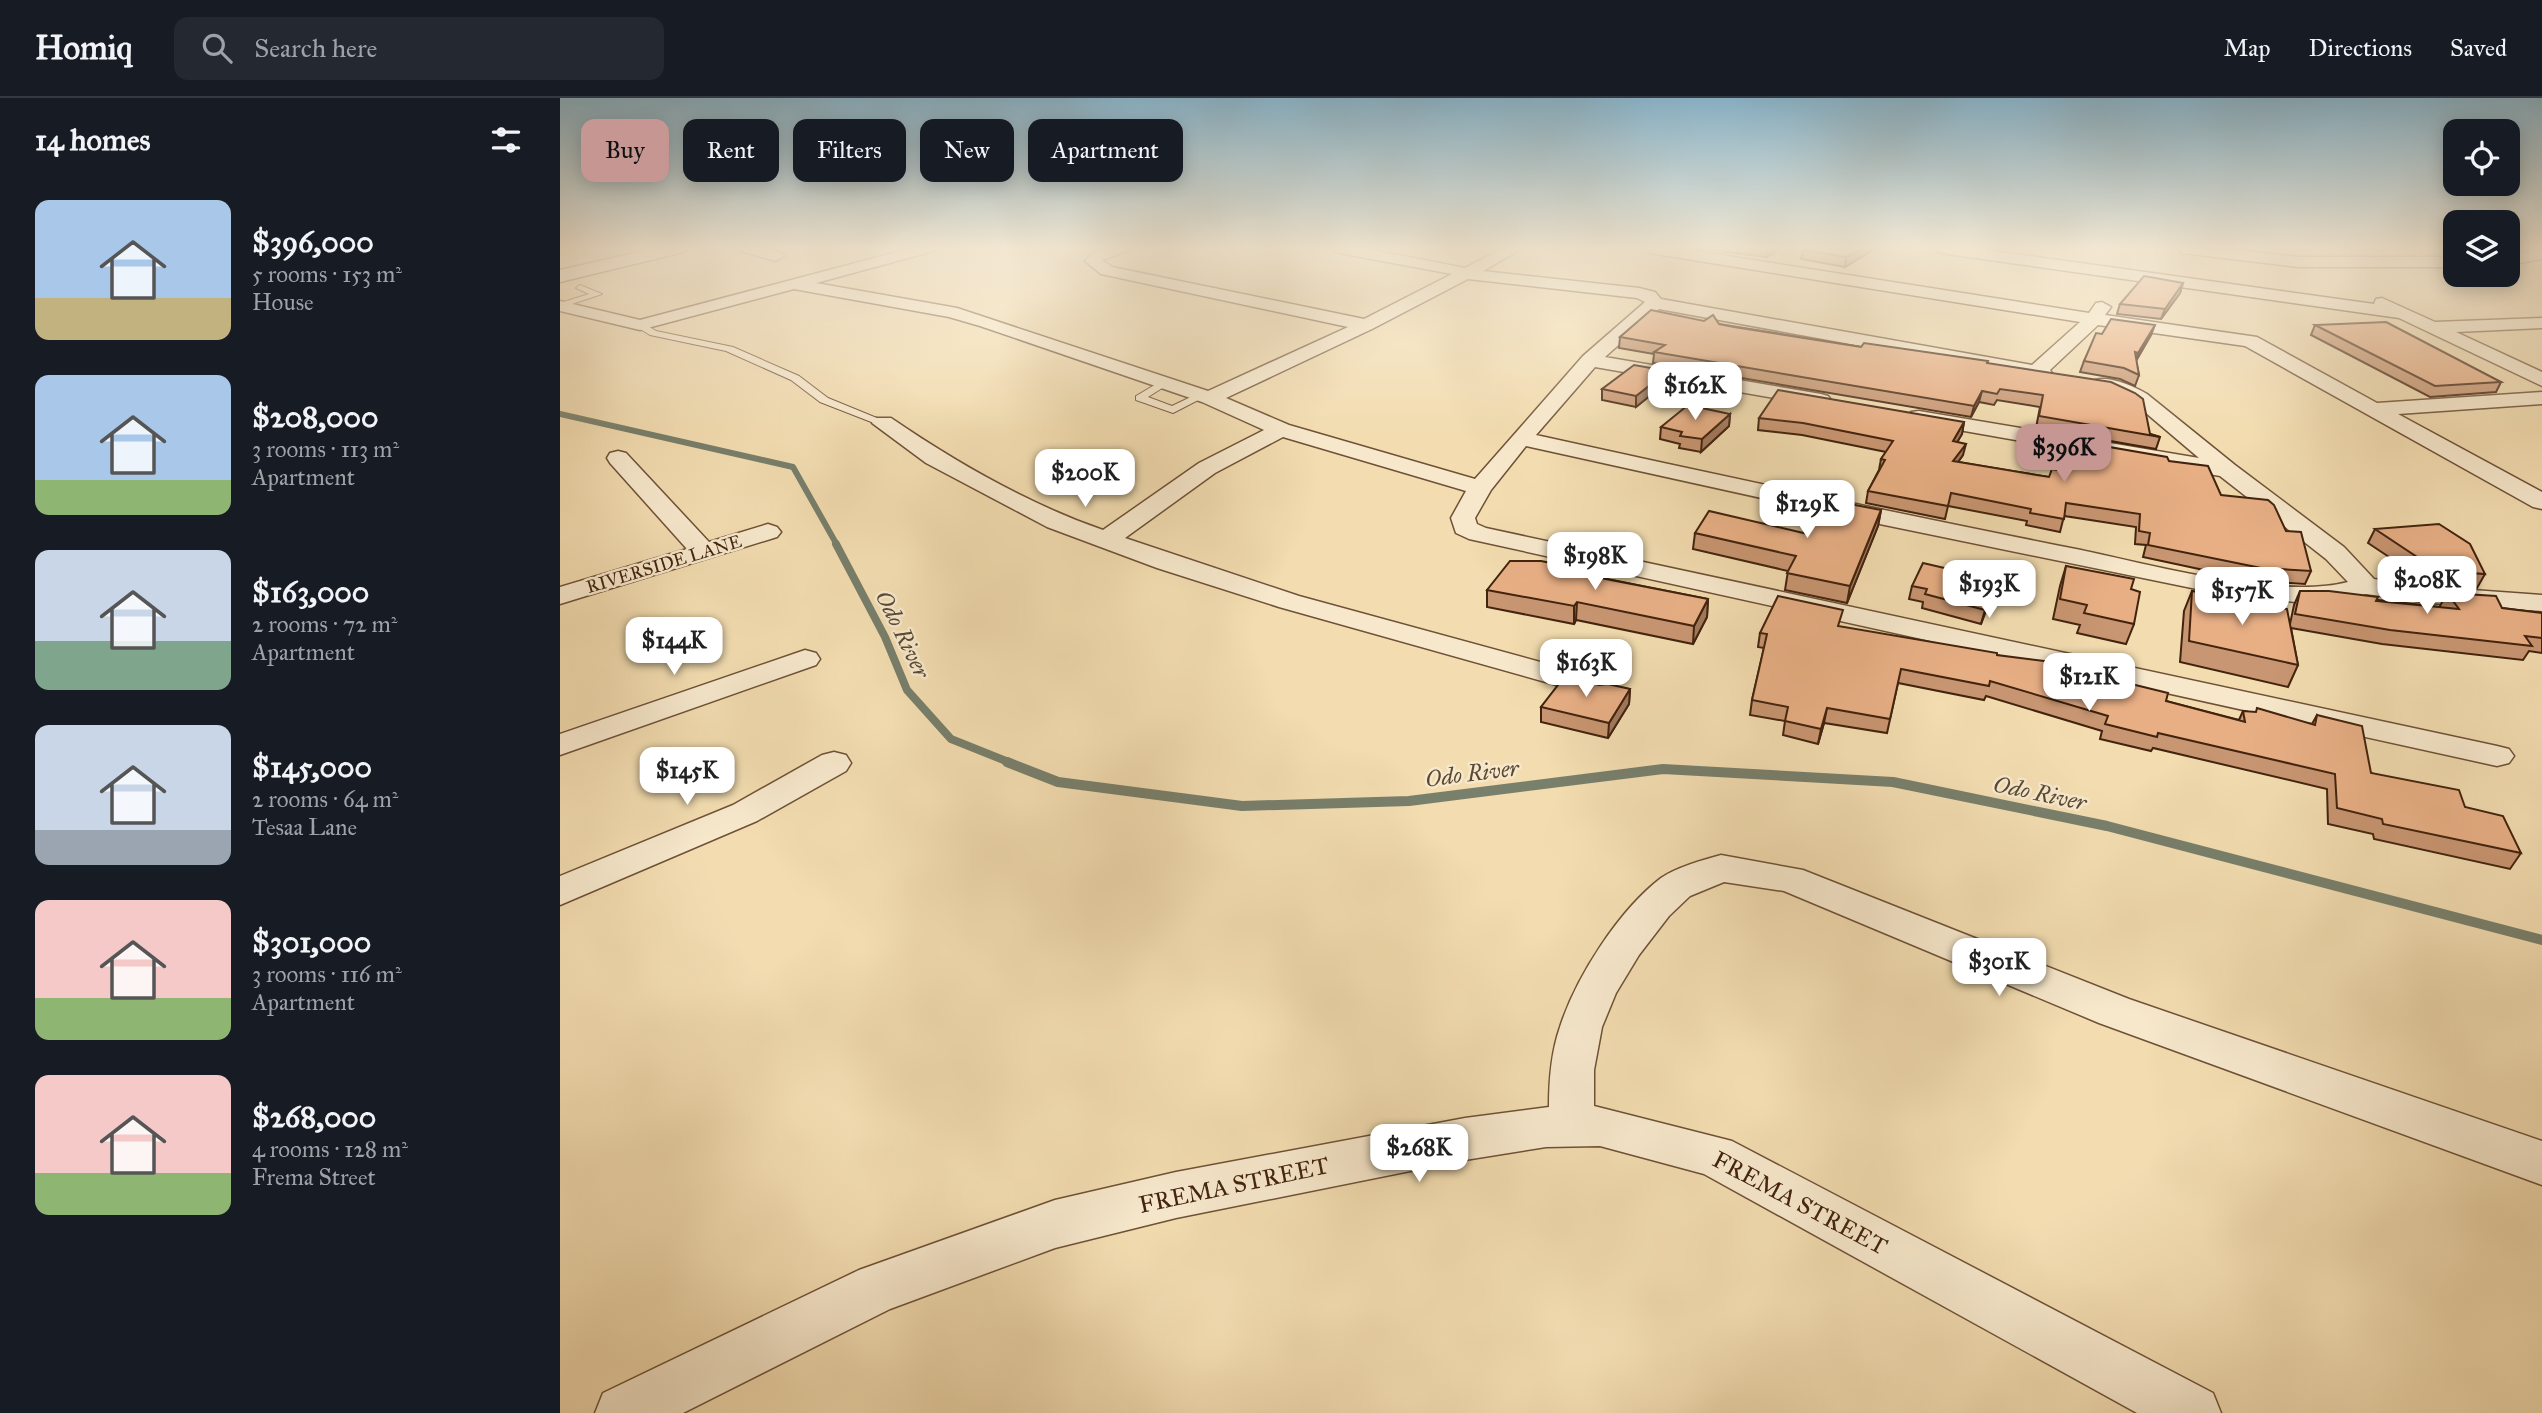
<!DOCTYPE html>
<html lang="en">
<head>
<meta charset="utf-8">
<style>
	:root { --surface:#171b24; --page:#242831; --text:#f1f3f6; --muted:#9ea1a6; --line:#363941; --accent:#c59692 }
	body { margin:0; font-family:"IM FELL Great Primer",serif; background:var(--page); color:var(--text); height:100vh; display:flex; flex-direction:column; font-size:26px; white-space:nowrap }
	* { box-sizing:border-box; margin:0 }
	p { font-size:23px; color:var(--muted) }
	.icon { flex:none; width:38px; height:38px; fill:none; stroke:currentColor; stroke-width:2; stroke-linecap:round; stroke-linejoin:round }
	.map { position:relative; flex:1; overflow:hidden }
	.drawer { display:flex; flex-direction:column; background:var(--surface); width:560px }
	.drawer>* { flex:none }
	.top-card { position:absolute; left:21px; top:21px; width:665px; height:63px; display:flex; gap:14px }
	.tools { position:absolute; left:1883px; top:21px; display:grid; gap:14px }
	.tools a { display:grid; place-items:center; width:77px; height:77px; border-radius:14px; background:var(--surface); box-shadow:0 4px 18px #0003; font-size:35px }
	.price { position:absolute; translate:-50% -60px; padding:0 16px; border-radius:14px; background:#fff; color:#222; font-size:23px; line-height:46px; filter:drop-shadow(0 2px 4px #0008) }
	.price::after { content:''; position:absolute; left:50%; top:42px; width:21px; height:16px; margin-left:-10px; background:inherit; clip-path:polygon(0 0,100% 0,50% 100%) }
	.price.on { background:var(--accent); color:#111 }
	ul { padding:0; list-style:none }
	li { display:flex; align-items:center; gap:21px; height:175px; padding:0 35px }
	li span { display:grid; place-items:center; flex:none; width:196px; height:140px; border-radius:14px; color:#555 }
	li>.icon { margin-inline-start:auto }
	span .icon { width:84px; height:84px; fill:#fffc; stroke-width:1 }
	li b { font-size:30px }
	h2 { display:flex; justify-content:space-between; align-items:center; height:84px; padding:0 35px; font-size:30px }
	.pill { padding:0 24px; border-radius:14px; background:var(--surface); box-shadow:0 4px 18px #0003; font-size:24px; line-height:63px }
	.pill.on { background:var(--accent); color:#111 }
	header { display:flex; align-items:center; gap:42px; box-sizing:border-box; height:98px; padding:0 35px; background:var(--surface); border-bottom:2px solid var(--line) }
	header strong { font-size:33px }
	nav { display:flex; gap:38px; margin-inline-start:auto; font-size:24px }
	.search { width:490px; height:63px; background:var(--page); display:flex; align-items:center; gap:18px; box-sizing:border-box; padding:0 24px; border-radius:14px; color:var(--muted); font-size:26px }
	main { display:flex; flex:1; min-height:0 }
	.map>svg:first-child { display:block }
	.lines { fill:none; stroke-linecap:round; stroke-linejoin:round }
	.stream-far2 { stroke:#787f6b; stroke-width:6 }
	.stream-far1 { stroke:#787f6b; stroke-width:8 }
	.stream { stroke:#787f6b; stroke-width:10 }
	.service-casing { stroke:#6e5136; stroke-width:2 }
	.minor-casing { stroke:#6e5136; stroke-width:3 }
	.tertiary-casing { stroke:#6e5136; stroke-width:3 }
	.service { fill:#f7e8cc; fill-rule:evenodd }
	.minor { fill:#f7e8cc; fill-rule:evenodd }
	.tertiary { fill:#f7e8cc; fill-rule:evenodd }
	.wall { fill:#c89672; stroke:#42230e; stroke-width:2 }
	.shaded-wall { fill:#a27a5d; stroke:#42230e; stroke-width:2 }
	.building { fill:#e8af85; stroke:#42230e; stroke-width:2 }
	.labels { text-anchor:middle; stroke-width:5; stroke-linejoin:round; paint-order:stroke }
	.far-street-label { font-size:18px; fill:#42230e; stroke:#f7e8cc }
	.water-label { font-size:23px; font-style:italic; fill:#584935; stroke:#f7e8cc }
	.near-street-label { font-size:24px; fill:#42230e; stroke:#f7e8cc }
</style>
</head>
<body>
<header>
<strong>Homiq</strong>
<div class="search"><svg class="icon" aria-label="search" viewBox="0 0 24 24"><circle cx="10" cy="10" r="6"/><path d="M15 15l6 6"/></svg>Search here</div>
<nav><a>Map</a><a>Directions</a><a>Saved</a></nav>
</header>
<main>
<section class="drawer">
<h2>14 homes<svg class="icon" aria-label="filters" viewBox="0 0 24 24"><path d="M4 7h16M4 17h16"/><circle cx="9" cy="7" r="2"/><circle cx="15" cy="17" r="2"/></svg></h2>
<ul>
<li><span style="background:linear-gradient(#a9c7e8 70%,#c2b280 0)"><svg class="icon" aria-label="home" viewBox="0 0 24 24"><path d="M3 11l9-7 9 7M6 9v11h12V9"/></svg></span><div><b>$396,000</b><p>5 rooms · 153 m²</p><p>House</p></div></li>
<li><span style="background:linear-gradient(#a9c7e8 75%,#8fb573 0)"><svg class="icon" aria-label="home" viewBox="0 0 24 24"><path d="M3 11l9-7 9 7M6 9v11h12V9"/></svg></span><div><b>$208,000</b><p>3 rooms · 113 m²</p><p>Apartment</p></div></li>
<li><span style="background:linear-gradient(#c9d6e8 65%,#7fa58c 0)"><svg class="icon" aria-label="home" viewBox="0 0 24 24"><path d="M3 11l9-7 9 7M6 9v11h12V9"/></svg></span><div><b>$163,000</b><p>2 rooms · 72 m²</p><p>Apartment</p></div></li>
<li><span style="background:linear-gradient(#c9d6e8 75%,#9aa5b1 0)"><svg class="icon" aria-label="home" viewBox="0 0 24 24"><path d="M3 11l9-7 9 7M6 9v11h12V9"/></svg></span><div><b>$145,000</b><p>2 rooms · 64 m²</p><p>Tesaa Lane</p></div></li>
<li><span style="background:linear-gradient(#f6c9c9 70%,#8fb573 0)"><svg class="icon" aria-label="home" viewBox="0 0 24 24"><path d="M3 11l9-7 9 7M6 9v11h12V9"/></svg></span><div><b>$301,000</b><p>3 rooms · 116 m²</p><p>Apartment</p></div></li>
<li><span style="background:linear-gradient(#f6c9c9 70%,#8fb573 0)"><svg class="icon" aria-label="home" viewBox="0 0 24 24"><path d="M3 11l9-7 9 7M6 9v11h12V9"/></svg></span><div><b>$268,000</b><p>4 rooms · 128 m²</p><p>Frema Street</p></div></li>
</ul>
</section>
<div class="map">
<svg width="1982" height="1315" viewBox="0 0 1982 1315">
	<rect width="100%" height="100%" fill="#f2dcb0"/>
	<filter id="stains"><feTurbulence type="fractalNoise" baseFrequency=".00286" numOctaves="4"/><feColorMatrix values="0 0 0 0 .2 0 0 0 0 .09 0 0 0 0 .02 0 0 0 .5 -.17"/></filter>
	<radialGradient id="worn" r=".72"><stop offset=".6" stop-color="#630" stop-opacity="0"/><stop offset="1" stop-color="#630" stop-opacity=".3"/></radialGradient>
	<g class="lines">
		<polyline class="stream-far2" points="0,316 233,369 277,447"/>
		<polyline class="stream-far1" points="276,446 325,539 347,592 391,641 451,665"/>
		<polyline class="stream" points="447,664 498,684 682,708 849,703 1103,671 1333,684 1547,728 1982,842"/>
		<g class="service-casing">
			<g id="service">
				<polygon points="20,187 42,196 0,210 0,205 29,196 16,190"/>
				<polygon points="77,225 83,225 96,233 173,249 239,278 268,300 329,325 319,327 260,304 231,282 166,253 90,237 77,229"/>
				<polygon points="603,282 607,283 607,287 588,299 612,308 637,296 646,298 613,315 576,302 576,298"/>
			</g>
		</g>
		<g class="minor-casing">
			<g id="minor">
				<polygon points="177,150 203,150 222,155 224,158 216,163 180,153"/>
				<path d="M 352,150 L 377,150 L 374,153 L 256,185 L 397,210 L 648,293 L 788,229 L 541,176 L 525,163 C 537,149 552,150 570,150 L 567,153 L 542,162 L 552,169 L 804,221 L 892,176 L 779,155 L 771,150 L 803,150 L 905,170 L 943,150 L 963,150 L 923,173 L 1079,190 L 1095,194 L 1101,201 L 1472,267 L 1520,224 L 1089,155 L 1081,150 L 1117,150 L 1529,215 L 1536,205 L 1542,204 L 1551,209 L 1545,217 L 1697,239 L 1817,305 L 1982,294 L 1982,306 L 1838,316 L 1982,394 L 1982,411 L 1973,409 L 1685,248 L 1538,227 L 1490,272 L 1492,275 L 1489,279 L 1482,281 L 1099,211 L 1045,259 L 1261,296 L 1268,298 L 1271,302 L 1268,306 L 1261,308 L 1035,269 L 976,337 C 1157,377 1339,416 1521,452 C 1592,467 1719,502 1788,484 L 1766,461 L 1660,378 L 1359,325 L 1351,324 L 1348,319 L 1351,314 L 1359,313 L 1639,360 L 1573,304 L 1561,297 L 1535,290 L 1532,286 L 1535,282 C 1551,278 1573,288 1587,296 L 1675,367 L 1784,449 L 1814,481 L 1871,489 L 1982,497 L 1982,513 L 1871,505 L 1806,496 L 1779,503 L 1745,505 L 1666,497 L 1310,424 L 966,348 L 931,392 L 915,420 L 917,426 L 926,430 L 1937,648 L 1949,651 L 1954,658 L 1949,665 L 1937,668 L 909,441 L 896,435 L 891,420 L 906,393 L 723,339 L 655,375 L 565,440 L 739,498 L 1050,583 L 1054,590 L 1050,597 L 1039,599 L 719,509 L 597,470 L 487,429 L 366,365 L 312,325 L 315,320 L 331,320 C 397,365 468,406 543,432 L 639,365 L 704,332 L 642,304 L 420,228 L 389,219 L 234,191 L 80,232 L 0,213 L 0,203 L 80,222 ZM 908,181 L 1077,200 L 1085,204 L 1023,258 L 915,381 L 729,327 L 666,300 L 812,231 Z"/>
				<polygon points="1372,150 1412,150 1814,206 1816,201 1822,200 1875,224 1982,220 1982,230 1896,234 1982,274 1982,288 1839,220 1380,155"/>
				<polygon points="1614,150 1660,150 1738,159 1895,159 1895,169 1738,169 1622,155"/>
				<polygon points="1982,151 1982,161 1948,167 1948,157"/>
				<polygon points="58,353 66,355 149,444 208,426 217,429 221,434 217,439 0,506 0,489 127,451 50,365 47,360 50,355"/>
				<polygon points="245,552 256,555 260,561 256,567 0,657 0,636"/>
				<polygon points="274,654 286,657 291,665 286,673 197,723 0,807 0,778 173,707 262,657"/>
				<path d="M 1161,757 L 1243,772 L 1569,901 L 1982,1043 L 1982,1087 L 1539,925 L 1224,793 L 1164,784 L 1130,798 L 1109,818 L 1079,857 L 1056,895 L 1042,929 L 1034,972 L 1034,1008 L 1172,1043 L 1653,1295 L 1661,1315 L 1577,1315 L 1144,1076 L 1040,1048 L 986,1049 L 905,1062 L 616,1120 L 495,1150 L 330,1211 L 123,1315 L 35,1315 L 43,1295 L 299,1172 L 495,1102 L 616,1074 L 905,1020 L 989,1009 C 989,982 991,955 1000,929 C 1016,879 1059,812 1101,780 C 1117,769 1143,762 1161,757 Z"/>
			</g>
		</g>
		<g class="tertiary-casing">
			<polygon id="tertiary" points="96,150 127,150 124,154 0,184 0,172"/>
		</g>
		<use href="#service" class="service"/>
		<use href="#minor" class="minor"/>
		<use href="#tertiary" class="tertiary"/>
	</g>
	<g class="wall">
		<polygon points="1135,150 1221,150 1207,159"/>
		<polygon points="1316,150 1285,169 1241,161 1243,152"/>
		<polygon points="1623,185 1620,195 1601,221 1557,216 1560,206"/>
		<polygon points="1159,226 1301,249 1427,265 1590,336 1600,339 1596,351 1476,330 1480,309 1437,302 1434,307 1419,304 1411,319 1093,265 1094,256 1059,250 1060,239"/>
		<polygon points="1755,227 1941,284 1936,294 1870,299 1751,237"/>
		<polygon points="1542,236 1591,237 1576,263 1579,277 1575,288 1560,281 1520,274 1524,263"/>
		<polygon points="1107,284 1076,309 1042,302 1042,291"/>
		<polygon points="1170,316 1169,328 1141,354 1119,350 1120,346 1100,341 1101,329"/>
		<polygon points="1199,320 1404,324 1402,336 1397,344 1403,357 1398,364 1489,379 1509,374 1609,363 1661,397 1726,433 1751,473 1745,486 1695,483 1583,459 1586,447 1575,446 1576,429 1504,418 1500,434 1466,427 1467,423 1388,408 1385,421 1306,405 1308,393 1319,372 1321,361 1326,354 1242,337 1198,332"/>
		<polygon points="1321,412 1318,428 1287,505 1225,492 1228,473 1133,451 1135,435 1248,436"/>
		<polygon points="1815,431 1925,476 1917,490 1864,485 1859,479 1808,445"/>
		<polygon points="1506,468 1571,491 1574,526 1566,546 1517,535 1520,527 1493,521 1500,488"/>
		<polygon points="1017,470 1017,475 1148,501 1147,519 1133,546 1016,522 1014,526 927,509 927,492"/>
		<polygon points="1436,482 1432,496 1421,526 1362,510 1363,504 1349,501 1352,488"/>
		<polygon points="1632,493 1730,526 1734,507 1740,493 1880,509 1880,508 1887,495 1942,510 1982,515 1982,555 1969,553 1963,562 1822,546 1731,530 1738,567 1728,589 1620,564 1624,513"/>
		<polygon points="1279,529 1437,557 1555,592 1559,583 1606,603 1679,622 1683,613 1752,626 1757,617 1811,675 1905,709 1961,755 1950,771 1814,741 1813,736 1768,726 1767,691 1593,650 1591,653 1540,641 1542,633 1426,598 1424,602 1338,585 1327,635 1264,625 1258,646 1223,637 1225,623 1190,617 1192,602 1204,550 1198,549 1200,535"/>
		<polygon points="1039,587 1070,591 1069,606 1048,640 981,624 981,609"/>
	</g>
	<g class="shaded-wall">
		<polygon points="1208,150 1221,150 1207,159"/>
		<polygon points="1302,150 1316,150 1285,169 1286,159"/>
		<polygon points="1623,185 1620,195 1601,221 1605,211"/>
		<polygon points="1595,227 1591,237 1574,266 1578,255"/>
		<polygon points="1108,273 1107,284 1076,309 1076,298"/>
		<polygon points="1422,293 1419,304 1411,319 1414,308"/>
		<polygon points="1170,316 1169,328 1141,354 1142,341"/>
		<polygon points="1404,324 1402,336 1391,355 1393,343"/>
		<polygon points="1406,346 1403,357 1390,375 1393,363"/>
		<polygon points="1321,412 1318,428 1287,505 1290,488"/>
		<polygon points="1436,482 1432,496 1421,526 1425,512"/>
		<polygon points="1148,501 1147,519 1133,546 1134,528"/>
		<polygon points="1017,504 1016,522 1014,526 1014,508"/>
		<polygon points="1070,591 1069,606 1048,640 1049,625"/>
		<polygon points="1267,610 1264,625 1258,646 1261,631"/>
	</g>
	<g class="building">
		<polygon points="1247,150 1302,150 1286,159 1243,152"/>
		<polygon points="1584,178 1623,185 1605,211 1560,206"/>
		<polygon points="1091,212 1144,223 1153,217 1159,226 1174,229 1301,249 1304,245 1428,263 1427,265 1551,284 1575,295 1583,301 1590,336 1600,339 1479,318 1483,297 1440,291 1437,296 1422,293 1414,308 1094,254 1105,247 1060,239"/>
		<polygon points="1551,221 1595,227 1578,255 1575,254 1579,277 1564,270 1524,263 1536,235 1542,236"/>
		<polygon points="1826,224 1941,284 1875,288 1755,227"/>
		<polygon points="1074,267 1108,273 1076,298 1042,291"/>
		<polygon points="1218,292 1404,324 1393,343 1406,346 1393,363 1489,379 1492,371 1509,374 1520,344 1607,359 1609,363 1648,368 1661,397 1708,402 1714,407 1726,433 1741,434 1751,473 1701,470 1588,447 1590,435 1579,433 1580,416 1506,405 1504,421 1470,415 1471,411 1391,395 1388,408 1308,393 1325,362 1321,361 1333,343 1243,325 1199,320"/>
		<polygon points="1128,307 1170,316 1142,341 1120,338 1122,334 1101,329"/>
		<polygon points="1269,402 1321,412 1290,488 1227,475 1236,458 1135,435 1149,413 1248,436"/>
		<polygon points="1879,426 1910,446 1925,476 1871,472 1866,465 1815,431"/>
		<polygon points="950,463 981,463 1017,470 1015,475 1148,501 1134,528 1017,504 1014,508 927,492"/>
		<polygon points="1363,465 1436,482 1425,512 1365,496 1367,491 1352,488"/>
		<polygon points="1506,468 1574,481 1571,491 1580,494 1574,526 1524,515 1527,507 1500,501"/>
		<polygon points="1632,493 1727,511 1738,567 1629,543"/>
		<polygon points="1740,493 1769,493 1818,499 1816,503 1899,511 1887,495 1936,498 1942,510 1982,515 1982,540 1965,538 1972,548 1830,532 1735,516"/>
		<polygon points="1218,498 1283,512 1278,528 1437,555 1437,557 1492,564 1556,593 1559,583 1608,595 1606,603 1685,624 1683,613 1696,614 1697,610 1755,627 1757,617 1802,628 1811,675 1899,692 1905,709 1943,718 1961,755 1823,726 1822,721 1777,710 1775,676 1598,635 1597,639 1545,626 1548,618 1430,583 1429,588 1341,571 1330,621 1267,610 1261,631 1225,623 1228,609 1192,602 1207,536 1200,535"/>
		<polygon points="1005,578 1039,587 1048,586 1070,591 1049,625 981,609"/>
	</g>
	<linearGradient id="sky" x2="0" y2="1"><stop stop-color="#89b7cf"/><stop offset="0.45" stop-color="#f9efdb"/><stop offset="1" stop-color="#f9efdb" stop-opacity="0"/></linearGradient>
	<rect width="1982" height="334" fill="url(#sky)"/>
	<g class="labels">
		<g class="far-street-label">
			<text transform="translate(104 466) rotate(-17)" y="6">RIVERSIDE LANE</text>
		</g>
		<g class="water-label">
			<text transform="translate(343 536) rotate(64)" y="8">Odo River</text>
			<text transform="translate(912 675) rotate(-7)" y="8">Odo River</text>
			<text transform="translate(1480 695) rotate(12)" y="8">Odo River</text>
		</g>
		<g class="near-street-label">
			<text transform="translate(674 1087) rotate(-12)" y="8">FREMA STREET</text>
			<text transform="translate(1240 1105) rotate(28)" y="8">FREMA STREET</text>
		</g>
	</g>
	<rect width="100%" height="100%" filter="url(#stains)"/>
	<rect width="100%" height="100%" fill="url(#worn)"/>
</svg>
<div class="tools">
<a><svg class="icon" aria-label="locate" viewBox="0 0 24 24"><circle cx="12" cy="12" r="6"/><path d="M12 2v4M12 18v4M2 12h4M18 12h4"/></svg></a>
<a><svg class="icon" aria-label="layers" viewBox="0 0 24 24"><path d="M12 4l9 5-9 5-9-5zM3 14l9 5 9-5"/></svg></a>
</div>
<b class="price" style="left:1135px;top:324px">$162K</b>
<b class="price on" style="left:1504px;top:386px">$396K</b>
<b class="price" style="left:525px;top:411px">$200K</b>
<b class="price" style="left:1247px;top:442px">$129K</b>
<b class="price" style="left:1035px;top:494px">$198K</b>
<b class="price" style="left:1867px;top:518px">$208K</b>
<b class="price" style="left:1429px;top:522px">$193K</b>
<b class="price" style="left:1682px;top:529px">$157K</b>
<b class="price" style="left:114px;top:579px">$144K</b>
<b class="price" style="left:1026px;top:601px">$163K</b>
<b class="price" style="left:1529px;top:615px">$121K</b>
<b class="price" style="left:127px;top:709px">$145K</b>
<b class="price" style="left:1439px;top:900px">$301K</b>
<b class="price" style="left:859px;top:1086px">$268K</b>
<div class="top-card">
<a class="pill on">Buy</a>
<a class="pill">Rent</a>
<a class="pill">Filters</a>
<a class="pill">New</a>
<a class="pill">Apartment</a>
</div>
</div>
</main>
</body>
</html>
